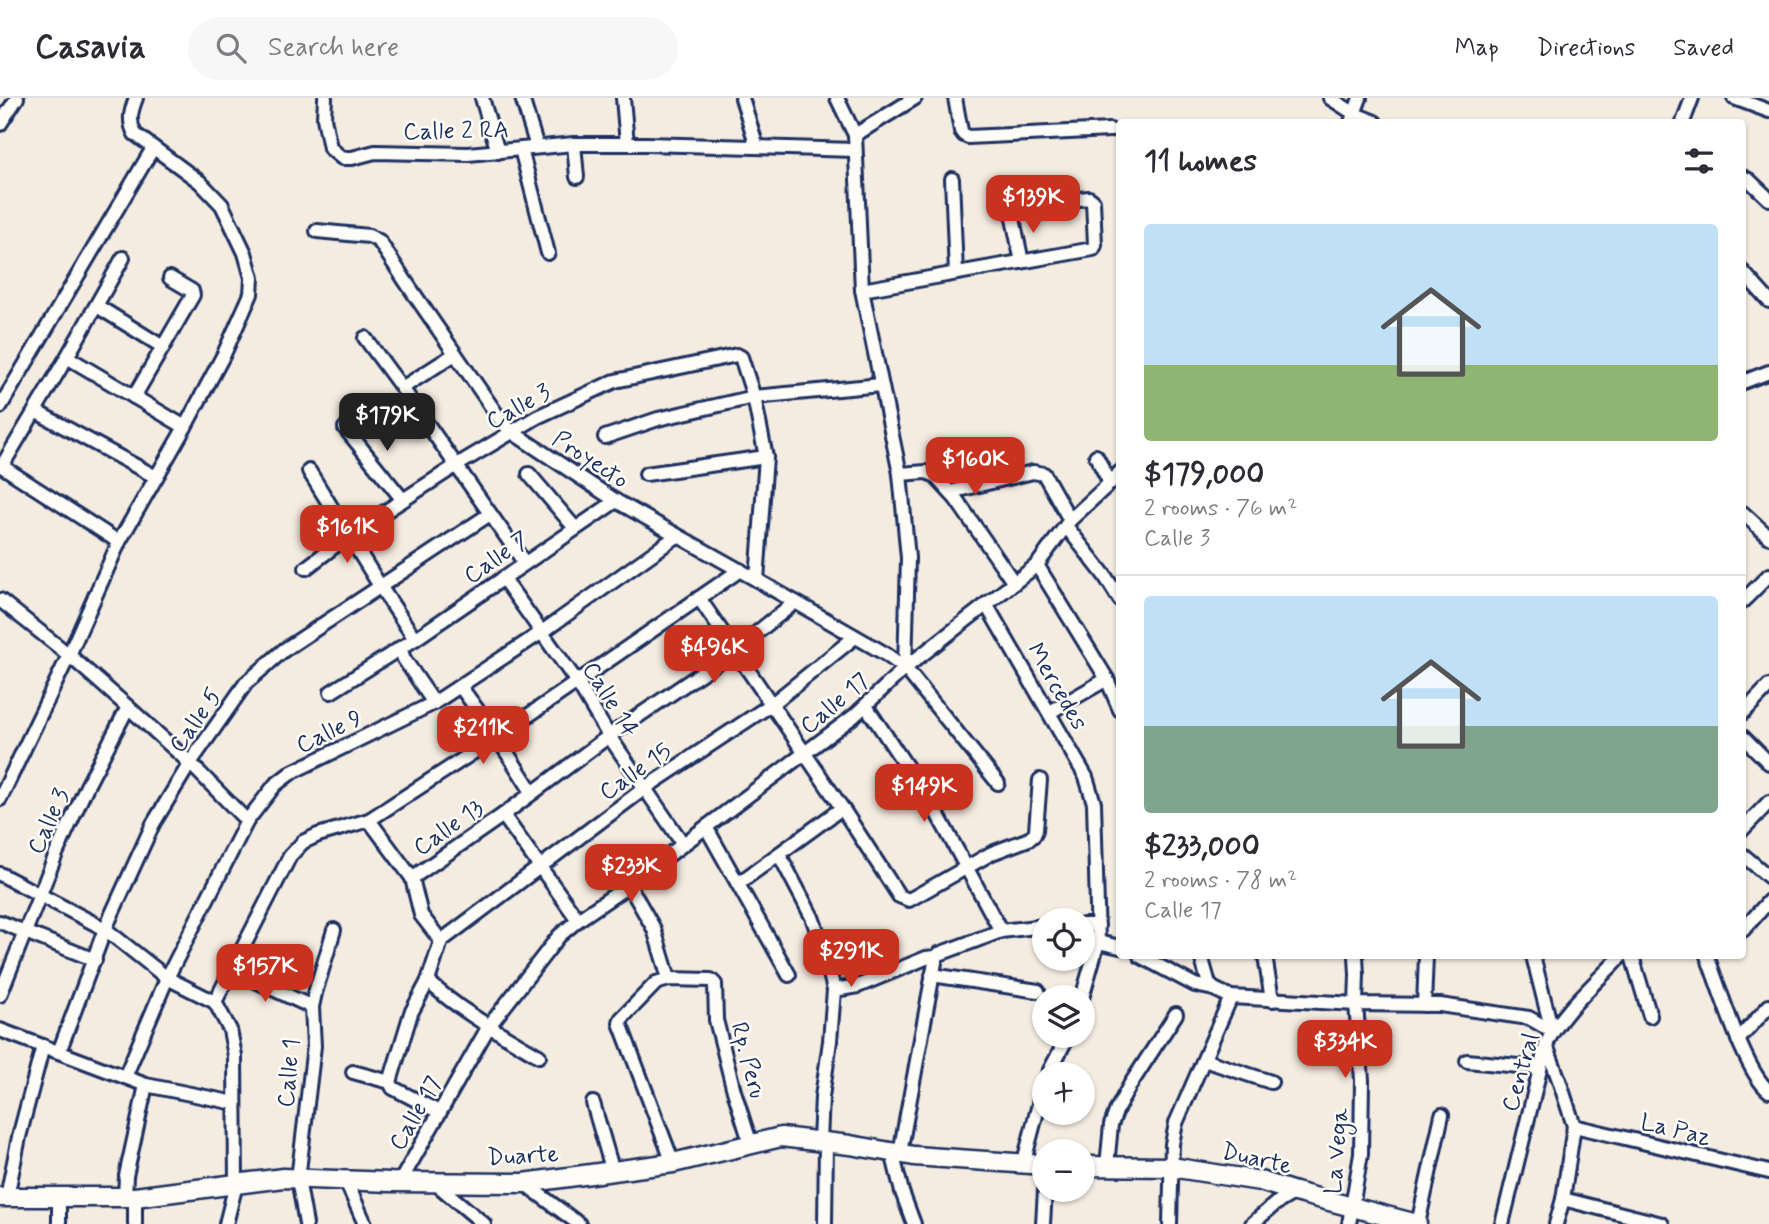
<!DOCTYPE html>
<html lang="en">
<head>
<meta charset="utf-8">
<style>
	:root { --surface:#fff; --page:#f7f7f7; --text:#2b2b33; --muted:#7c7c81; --line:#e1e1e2; --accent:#c8321e }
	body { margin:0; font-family:Mynerve,sans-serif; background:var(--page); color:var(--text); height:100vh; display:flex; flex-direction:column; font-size:26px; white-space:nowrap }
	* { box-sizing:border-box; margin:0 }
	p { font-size:23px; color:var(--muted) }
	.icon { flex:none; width:38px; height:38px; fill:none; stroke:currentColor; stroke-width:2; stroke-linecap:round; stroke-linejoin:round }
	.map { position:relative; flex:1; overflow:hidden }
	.drawer { position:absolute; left:1116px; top:21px; width:630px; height:840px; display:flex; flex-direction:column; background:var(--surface); border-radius:7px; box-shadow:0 2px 5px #0004 }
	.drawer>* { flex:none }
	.fabs { position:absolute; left:1032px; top:810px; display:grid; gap:14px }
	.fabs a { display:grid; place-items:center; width:63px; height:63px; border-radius:50%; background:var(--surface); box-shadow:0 2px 5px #0004; font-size:35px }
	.price { position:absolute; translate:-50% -60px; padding:0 16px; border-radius:14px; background:var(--accent); color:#fff; font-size:23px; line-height:46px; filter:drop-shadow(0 2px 4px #0008) }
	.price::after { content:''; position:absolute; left:50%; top:42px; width:21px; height:16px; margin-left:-10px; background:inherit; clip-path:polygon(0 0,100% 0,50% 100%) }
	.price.selected { background:#222; color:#fff }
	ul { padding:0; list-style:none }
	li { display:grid; align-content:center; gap:14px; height:371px; padding:0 28px }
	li+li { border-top:2px solid var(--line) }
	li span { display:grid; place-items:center; height:217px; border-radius:7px; color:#555 }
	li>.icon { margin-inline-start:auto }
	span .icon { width:126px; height:126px; fill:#fffc; stroke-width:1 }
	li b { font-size:30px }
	h2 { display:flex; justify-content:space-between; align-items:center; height:84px; padding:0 28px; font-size:30px }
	header { display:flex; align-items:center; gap:42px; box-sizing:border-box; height:98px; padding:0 35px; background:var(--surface); border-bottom:2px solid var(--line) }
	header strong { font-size:33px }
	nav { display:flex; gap:38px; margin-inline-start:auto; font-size:24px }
	.search { width:490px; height:63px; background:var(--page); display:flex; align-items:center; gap:18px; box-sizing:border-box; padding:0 24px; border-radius:38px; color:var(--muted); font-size:26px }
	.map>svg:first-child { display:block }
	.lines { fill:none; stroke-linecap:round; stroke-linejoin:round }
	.street-casing { stroke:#1b2f5e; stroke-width:18 }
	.secondary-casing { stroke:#1b2f5e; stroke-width:23 }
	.street { stroke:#fdfcf7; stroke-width:12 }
	.secondary { stroke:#fdfcf7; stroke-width:18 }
	.labels { text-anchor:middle; stroke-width:5; stroke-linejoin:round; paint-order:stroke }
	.street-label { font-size:24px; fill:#1b2f5e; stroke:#fdfcf7 }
</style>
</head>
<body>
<header>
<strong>Casavia</strong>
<div class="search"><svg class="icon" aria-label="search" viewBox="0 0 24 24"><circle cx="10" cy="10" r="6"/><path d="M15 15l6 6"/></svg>Search here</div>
<nav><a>Map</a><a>Directions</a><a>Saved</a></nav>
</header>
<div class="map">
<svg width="1769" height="1126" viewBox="0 0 1769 1126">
	<rect width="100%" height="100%" fill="#f5ece1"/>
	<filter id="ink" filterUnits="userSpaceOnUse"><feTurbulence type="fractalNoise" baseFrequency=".0143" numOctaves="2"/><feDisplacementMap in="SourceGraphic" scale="14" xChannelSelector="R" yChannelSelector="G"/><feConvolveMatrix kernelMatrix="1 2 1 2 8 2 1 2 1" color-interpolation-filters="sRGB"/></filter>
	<g filter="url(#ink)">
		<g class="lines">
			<g class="street-casing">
				<g id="street">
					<polyline points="325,0 324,20 330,50 342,60 352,60 375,54 468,56 574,46 646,46 855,52"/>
					<polyline points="482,0 498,54"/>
					<polyline points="522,0 537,49"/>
					<polyline points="623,0 627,46"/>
					<polyline points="742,0 757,49"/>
					<polyline points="837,0 855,37 862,192 900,376 908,460 905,570"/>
					<polyline points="955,0 961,33 964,37 968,39 1110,32"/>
					<polyline points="1330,0 1355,16 1375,24"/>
					<polyline points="1734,0 1769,13"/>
					<polyline points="1351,24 1360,0"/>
					<polyline points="1683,24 1692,0"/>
					<polyline points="0,26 17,0"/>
					<polyline points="855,37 915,0"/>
					<polyline points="574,46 577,79"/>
					<polyline points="521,51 548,155"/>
					<polyline points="1743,79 1749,82 1769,101"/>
					<polyline points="952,81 956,175"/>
					<polyline points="317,133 369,138 379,143 410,190 502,324 512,334 616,403 757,482 884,555 905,570 998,685"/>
					<polyline points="1743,174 1769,203"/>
					<polyline points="862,192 1093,151 1095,147 1093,103 1089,100 1013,108 1011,111 1022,164"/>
					<polyline points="97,208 163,249"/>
					<polyline points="365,240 402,290 524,464"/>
					<polyline points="67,259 185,329"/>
					<polyline points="1743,284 1769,274"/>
					<polyline points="402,290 455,256"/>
					<polyline points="134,299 193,197 192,193 170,180"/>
					<polyline points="0,309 153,50"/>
					<polyline points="35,313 156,379"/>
					<polyline points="345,330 403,402"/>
					<polyline points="605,339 658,321 754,299 881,287"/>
					<polyline points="1096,358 1110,385"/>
					<polyline points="0,367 119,444"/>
					<polyline points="2,368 67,259 123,160"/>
					<polyline points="309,373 380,488 415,541"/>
					<polyline points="529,376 575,430"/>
					<polyline points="646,376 766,359"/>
					<polyline points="900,376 926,374 934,377 956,401 1014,485"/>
					<polyline points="950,394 1033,374 1044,376 1070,422"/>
					<polyline points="1743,415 1769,439"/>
					<polyline points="1066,428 1105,478 1120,502"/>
					<polyline points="1037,467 1107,581 1120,612"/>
					<polyline points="306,470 349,437 457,367 537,319 615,283 737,257 741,259 754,299 766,359 757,482"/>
					<polyline points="503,480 577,584 609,638 683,746"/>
					<polyline points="699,500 842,710 899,798 909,802 992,755 1029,741 1034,737 1036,732 1040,682"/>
					<polyline points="0,502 69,557 128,609 190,665 247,723"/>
					<polyline points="1743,503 1769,477"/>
					<polyline points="986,506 1086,679 1094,705 1098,844 1082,900"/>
					<polyline points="400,550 404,561 434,605"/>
					<polyline points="460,588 497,639 532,694"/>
					<polyline points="331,594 415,541 616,403"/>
					<polyline points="866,608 933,708 1001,833"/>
					<polyline points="1050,614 1107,581"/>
					<polyline points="1743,615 1769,588"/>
					<polyline points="1743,639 1769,665"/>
					<path d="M 0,701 L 69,557 L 119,444 L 185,329 L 224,256 L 251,196 L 252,180 L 245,155 L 222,107 L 200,84 L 135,36 C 128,23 131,13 136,0"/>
					<polyline points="503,717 578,822"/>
					<polyline points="369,722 412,780 421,817 441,843 428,883 411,915 390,984"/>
					<polyline points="706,729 789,877"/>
					<polyline points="1743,731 1769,704"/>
					<polyline points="779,756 812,819 824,852 834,892 830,943 822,999 820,1043"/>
					<polyline points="1743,757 1769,779"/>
					<polyline points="0,776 105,831 167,880 215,904"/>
					<polyline points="412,780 503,717 609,638 734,553 795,504"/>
					<polyline points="739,785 842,710"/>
					<polyline points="629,787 654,831 669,881"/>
					<polyline points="0,824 95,862"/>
					<polyline points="1083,827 1098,827"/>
					<polyline points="1743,832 1769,803"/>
					<polyline points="441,843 645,690 772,606 855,539"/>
					<polyline points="1098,844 1120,849"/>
					<polyline points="1140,858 1195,887 1214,891"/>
					<polyline points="1201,858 1209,886 1214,891 1231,899 1356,906 1440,907 1529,920 1552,933"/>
					<polyline points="1265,858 1272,902"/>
					<polyline points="1533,858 1552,933"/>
					<polyline points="1632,858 1650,918"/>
					<path d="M 1707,858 C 1719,888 1745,975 1769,993"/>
					<polyline points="232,872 312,909"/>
					<polyline points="932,877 1038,893"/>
					<path d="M 428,883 C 459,913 502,936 539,958"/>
					<polyline points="834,892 858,888 926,860 936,859 939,856 1001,833 1045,828"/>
					<polyline points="0,897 56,756 87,688 128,609"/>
					<polyline points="215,904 290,758 303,744 318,737 369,722 497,639 740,472"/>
					<polyline points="215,904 230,932 235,958 236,1086 226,1126"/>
					<polyline points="1424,907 1426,858"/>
					<polyline points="0,932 146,987 235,1005"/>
					<polyline points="1738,942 1769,908"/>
					<polyline points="1546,947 1559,982 1574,1028 1563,1101 1556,1126"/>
					<polyline points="59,954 105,831 153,726 190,665 246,585 284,552 490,416"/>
					<polyline points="1204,962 1271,984"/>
					<polyline points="1467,963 1540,970"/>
					<polyline points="353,974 390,984 393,990 439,1014"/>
					<polyline points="1048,976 1068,938"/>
					<polyline points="125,979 167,880 247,723 275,687 292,674 434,605 542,534 677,438"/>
					<polyline points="593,1005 613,1074"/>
					<polyline points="1574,1028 1769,1074"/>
					<polyline points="892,1054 902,1094 914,1126"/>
					<polyline points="900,1055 936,859"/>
					<polyline points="673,1065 620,925 621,921 656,885 669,881 711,882 715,886 716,922 734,993 751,1047"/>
					<polyline points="1023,1067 1045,983"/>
					<polyline points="1107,1068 1111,1027 1117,1011 1130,987 1176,916"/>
					<polyline points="346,1083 365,1126"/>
					<polyline points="400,1084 489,928 559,838 578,822 629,787 854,618 905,570 1037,467 1070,422 1110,385 1120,374"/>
					<polyline points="434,1084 484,1126"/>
					<polyline points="524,1085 579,1126"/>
					<polyline points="7,1099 19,1039 43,948"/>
					<polyline points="125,1099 126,1078 146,987"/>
					<polyline points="1563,1101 1662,1126"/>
					<polyline points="59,1126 59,1099"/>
					<polyline points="135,1126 135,1099"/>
					<polyline points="306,1126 298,1081 314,948 312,909 315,895 334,832"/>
					<polyline points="825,1126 826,1044"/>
					<polyline points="1043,1126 1045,1092"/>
					<polyline points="1170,1126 1172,1046 1176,1025 1231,899"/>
					<polyline points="1252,1126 1275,1106 1295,1094"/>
					<polyline points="1349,1126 1361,1056 1362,982 1356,906 1357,877 1356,858"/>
					<polyline points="1418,1126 1442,1017"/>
					<path d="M 1502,1126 L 1546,947 C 1559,916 1598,883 1621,858"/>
				</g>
			</g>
			<g class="secondary-casing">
				<g id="secondary">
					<polyline points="1083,1068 1171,1069 1260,1083 1295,1094 1417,1126"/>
					<polyline points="0,1099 135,1099 283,1080 391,1084 524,1085 673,1065 781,1039 850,1047 914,1058 1045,1067"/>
				</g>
			</g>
			<use href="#street" class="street"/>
			<use href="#secondary" class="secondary"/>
		</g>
	</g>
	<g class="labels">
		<g class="street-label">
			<text transform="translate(456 32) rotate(-1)" y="8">Calle 2 RA</text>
			<text transform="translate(518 308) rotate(-29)" y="8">Calle 3</text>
			<text transform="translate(591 361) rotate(33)" y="8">Proyecto</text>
			<text transform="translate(496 459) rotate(-35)" y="8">Calle 7</text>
			<text transform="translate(1058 588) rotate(60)" y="8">Mercedes</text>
			<text transform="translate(611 601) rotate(58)" y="8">Calle 14</text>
			<text transform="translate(834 605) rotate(-40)" y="8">Calle 17</text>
			<text transform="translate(195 622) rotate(-55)" y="8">Calle 5</text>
			<text transform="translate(329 633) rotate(-26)" y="8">Calle 9</text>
			<text transform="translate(635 673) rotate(-35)" y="8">Calle 15</text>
			<text transform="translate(48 723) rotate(-66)" y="8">Calle 3</text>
			<text transform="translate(448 729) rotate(-35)" y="8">Calle 13</text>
			<text transform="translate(749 962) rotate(75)" y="8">Rp. Peru</text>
			<text transform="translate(1520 974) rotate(-74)" y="8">Central</text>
			<text transform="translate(288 975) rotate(-85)" y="8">Calle 1</text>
			<text transform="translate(415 1015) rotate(-60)" y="8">Calle 17</text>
			<text transform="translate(1676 1031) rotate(13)" y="8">La Paz</text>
			<text transform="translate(1336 1053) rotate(-85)" y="8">La Vega</text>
			<text transform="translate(523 1057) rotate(-3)" y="8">Duarte</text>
			<text transform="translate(1257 1060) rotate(13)" y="8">Duarte</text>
		</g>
	</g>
</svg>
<div class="fabs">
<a><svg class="icon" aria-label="locate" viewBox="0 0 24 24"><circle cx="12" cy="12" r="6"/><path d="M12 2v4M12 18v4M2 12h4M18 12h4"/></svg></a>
<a><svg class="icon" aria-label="layers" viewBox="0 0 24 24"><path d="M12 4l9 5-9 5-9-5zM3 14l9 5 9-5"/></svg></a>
<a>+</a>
<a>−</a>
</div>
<b class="price" style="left:1033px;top:137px">$139K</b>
<b class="price selected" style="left:387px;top:355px">$179K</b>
<b class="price" style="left:975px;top:399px">$160K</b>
<b class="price" style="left:347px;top:467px">$161K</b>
<b class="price" style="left:714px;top:587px">$496K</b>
<b class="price" style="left:483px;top:668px">$211K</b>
<b class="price" style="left:924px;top:726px">$149K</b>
<b class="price" style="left:631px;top:806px">$233K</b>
<b class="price" style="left:851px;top:891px">$291K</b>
<b class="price" style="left:265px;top:906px">$157K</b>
<b class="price" style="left:1345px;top:982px">$334K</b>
<section class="drawer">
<h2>11 homes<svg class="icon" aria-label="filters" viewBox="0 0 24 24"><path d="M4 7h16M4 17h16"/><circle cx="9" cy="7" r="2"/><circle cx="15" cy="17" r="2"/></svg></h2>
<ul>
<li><span style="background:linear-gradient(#bfe0f5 65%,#8fb573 0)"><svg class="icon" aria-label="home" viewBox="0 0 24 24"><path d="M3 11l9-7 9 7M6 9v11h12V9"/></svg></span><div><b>$179,000</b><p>2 rooms · 76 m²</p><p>Calle 3</p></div></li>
<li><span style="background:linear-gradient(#bfe0f5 60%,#7fa58c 0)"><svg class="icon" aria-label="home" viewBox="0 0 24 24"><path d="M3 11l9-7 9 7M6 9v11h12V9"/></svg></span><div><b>$233,000</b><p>2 rooms · 78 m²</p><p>Calle 17</p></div></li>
</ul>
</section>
</div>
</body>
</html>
